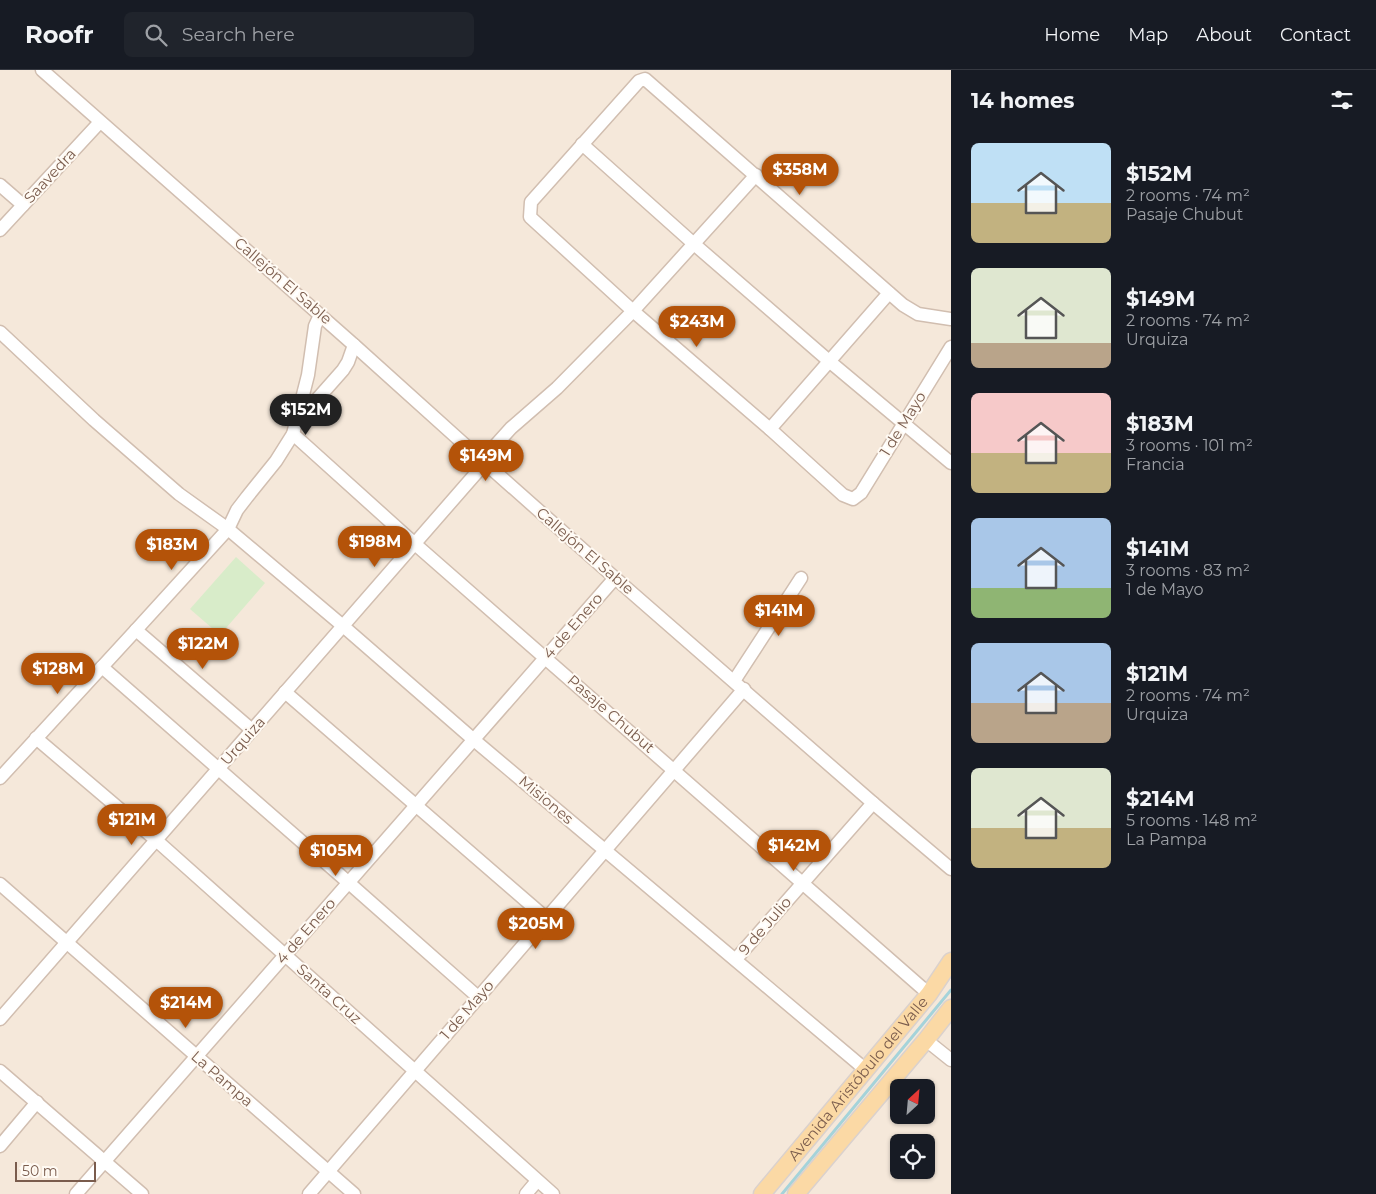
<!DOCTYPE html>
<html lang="en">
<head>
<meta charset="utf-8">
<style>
	:root { --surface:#171b24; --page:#20242c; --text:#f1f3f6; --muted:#9ea1a6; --line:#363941; --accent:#b45309 }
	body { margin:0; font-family:Montserrat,sans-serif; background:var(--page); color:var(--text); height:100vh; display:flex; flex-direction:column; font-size:19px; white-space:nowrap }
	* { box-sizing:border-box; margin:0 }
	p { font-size:16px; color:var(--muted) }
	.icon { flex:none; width:28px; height:28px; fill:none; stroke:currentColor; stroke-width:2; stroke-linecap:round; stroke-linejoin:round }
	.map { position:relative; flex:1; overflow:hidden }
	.sheet { display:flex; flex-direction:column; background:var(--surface); width:425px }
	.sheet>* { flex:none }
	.needle { width:32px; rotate:26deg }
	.tools { position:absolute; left:890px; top:1009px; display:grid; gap:10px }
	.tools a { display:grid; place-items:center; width:45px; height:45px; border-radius:8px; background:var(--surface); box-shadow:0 1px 4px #0004; font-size:25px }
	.scale { position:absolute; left:15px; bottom:12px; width:81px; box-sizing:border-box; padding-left:5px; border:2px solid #7a5c4d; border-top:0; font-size:14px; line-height:18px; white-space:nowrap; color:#7a5c4d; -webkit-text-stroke:4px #fffaf3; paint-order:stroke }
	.price { position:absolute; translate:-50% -42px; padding:0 11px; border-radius:18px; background:var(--accent); color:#fff; font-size:16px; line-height:32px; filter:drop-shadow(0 1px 2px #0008) }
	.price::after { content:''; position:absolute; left:50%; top:30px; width:15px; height:11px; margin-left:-8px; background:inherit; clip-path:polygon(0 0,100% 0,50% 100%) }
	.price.active { background:#222; color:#fff }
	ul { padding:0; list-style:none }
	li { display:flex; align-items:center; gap:15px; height:125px; padding:0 20px }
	li span { display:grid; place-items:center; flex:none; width:140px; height:100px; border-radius:8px; color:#555 }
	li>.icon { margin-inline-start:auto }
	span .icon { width:60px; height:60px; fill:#fffc; stroke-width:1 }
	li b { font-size:21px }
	h2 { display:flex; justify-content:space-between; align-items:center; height:60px; padding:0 20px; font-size:21px }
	header { display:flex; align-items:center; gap:30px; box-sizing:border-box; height:70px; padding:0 25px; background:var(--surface); border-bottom:1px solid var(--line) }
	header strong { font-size:24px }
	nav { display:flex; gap:28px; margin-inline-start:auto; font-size:18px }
	.search { width:350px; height:45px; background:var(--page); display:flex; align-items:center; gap:12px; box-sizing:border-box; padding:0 18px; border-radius:8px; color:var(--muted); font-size:19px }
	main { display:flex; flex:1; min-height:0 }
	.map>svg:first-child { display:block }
	.residential { fill:#f5e8da; fill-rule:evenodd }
	.green { fill:#d8ecc9 }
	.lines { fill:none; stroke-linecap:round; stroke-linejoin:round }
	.stream { stroke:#a5d3da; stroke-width:3 }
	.minor-casing { stroke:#d1beb0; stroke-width:15 }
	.major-casing { stroke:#dad1cd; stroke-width:19 }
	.minor { stroke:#fff; stroke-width:12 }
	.major { stroke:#fbd9a5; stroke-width:16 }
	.labels { text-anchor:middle; stroke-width:4; stroke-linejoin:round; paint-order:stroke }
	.street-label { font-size:15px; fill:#7a5c4d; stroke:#fffaf3 }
</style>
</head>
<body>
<header>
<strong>Roofr</strong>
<div class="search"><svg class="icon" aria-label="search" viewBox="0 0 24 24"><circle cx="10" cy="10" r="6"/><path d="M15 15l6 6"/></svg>Search here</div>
<nav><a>Home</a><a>Map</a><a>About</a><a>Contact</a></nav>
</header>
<main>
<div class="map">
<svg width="951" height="1124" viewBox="0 0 951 1124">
	<rect width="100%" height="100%" fill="#fdf6ec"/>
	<path class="residential" d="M 0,0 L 951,0 L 951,1124 L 0,1124 ZM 899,1018 L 926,1018 L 926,1045 L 899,1045 ZM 899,1072 L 926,1072 L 926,1100 L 899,1100 Z"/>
	<polygon class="green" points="236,487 265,513 220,565 190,539"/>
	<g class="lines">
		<polyline class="stream" points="782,1124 951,920"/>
		<g class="minor-casing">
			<g id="minor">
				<polyline points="42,0 354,275 485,393 615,508 873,733 951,799"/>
				<polyline points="582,74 694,174 829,291 951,393"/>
				<polyline points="0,115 23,135"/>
				<polyline points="0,160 100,52"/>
				<polyline points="951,249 918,244 903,235 645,9 639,11 531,132 530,147 633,241 770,359 843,425 853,429 861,423 951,277"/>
				<polyline points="0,262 94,350 179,424 228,459 343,556 474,670 866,1000"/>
				<polyline points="297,352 343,300 348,292 354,275"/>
				<polyline points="770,359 889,223"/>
				<polyline points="293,364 415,474 929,924"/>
				<polyline points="136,560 252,660"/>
				<polyline points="102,597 349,813 478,927"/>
				<polyline points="734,611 801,508"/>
				<polyline points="285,622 546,848"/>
				<polyline points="36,668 156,770 553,1124"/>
				<polyline points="0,708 136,560 228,459 237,440 247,427 276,391 293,364 308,305 315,256 320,245"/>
				<polyline points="0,814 354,1124"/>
				<polyline points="736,889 873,733"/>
				<polyline points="0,949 485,393 493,378 511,358 557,318 633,241 756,105"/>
				<polyline points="926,970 951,990"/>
				<polyline points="0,1001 142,1124"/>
				<polyline points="0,1076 37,1032"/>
				<polyline points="76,1124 615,508"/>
				<polyline points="309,1124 744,619"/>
				<polyline points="526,1124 537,1111"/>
			</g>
		</g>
		<g class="major-casing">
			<g id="major">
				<path id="s1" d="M 762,1124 L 929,924 L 951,891"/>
				<polyline points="796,1124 926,970 951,938"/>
			</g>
		</g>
		<use href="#minor" class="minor"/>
		<use href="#major" class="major"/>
	</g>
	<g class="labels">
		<g class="street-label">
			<text transform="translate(50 106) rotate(-47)" y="5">Saavedra</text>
			<text transform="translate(283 211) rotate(41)" y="5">Callejón El Sable</text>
			<text transform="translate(903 354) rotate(-58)" y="5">1 de Mayo</text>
			<text transform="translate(585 481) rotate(41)" y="5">Callejón El Sable</text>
			<text transform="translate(573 556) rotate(-49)" y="5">4 de Enero</text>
			<text transform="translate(611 644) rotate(41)" y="5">Pasaje Chubut</text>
			<text transform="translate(243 671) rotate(-49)" y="5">Urquiza</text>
			<text transform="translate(546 730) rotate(40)" y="5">Misiones</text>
			<text transform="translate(765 856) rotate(-49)" y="5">9 de Julio</text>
			<text transform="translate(306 861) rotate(-49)" y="5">4 de Enero</text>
			<text transform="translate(329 924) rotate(42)" y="5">Santa Cruz</text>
			<text transform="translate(467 940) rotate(-49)" y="5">1 de Mayo</text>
			<text transform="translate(222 1009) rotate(41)" y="5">La Pampa</text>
			<text dy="5" stroke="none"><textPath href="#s1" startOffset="150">Avenida Aristóbulo del Valle</textPath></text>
		</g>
	</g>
</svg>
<div class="tools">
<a><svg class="needle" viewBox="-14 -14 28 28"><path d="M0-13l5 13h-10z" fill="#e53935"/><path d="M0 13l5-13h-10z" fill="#9ea1a6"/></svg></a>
<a><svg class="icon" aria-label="locate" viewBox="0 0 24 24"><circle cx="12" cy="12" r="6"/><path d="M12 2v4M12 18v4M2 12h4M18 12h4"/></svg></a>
</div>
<div class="scale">50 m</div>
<b class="price" style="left:800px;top:126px">$358M</b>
<b class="price" style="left:697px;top:278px">$243M</b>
<b class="price active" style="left:306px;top:366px">$152M</b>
<b class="price" style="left:486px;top:412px">$149M</b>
<b class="price" style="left:375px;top:498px">$198M</b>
<b class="price" style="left:172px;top:501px">$183M</b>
<b class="price" style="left:779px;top:567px">$141M</b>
<b class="price" style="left:203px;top:600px">$122M</b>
<b class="price" style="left:58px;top:625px">$128M</b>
<b class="price" style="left:132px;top:776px">$121M</b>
<b class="price" style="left:794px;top:802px">$142M</b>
<b class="price" style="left:336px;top:807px">$105M</b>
<b class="price" style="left:536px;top:880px">$205M</b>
<b class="price" style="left:186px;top:959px">$214M</b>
</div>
<section class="sheet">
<h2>14 homes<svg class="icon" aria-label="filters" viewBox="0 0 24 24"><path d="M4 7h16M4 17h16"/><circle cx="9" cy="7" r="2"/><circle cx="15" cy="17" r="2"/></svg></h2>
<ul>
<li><span style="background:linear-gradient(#bfe0f5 60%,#c2b280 0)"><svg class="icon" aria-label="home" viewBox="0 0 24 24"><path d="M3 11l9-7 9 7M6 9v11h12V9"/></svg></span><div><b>$152M</b><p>2 rooms · 74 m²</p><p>Pasaje Chubut</p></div></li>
<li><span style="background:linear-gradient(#dfe7d0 75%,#b9a48a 0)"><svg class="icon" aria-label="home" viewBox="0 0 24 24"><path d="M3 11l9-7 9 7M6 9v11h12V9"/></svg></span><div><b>$149M</b><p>2 rooms · 74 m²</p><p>Urquiza</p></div></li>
<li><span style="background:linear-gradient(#f6c9c9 60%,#c2b280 0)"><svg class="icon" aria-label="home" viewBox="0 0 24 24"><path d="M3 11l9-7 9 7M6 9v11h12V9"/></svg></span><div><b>$183M</b><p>3 rooms · 101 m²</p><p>Francia</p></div></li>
<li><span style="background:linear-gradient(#a9c7e8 70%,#8fb573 0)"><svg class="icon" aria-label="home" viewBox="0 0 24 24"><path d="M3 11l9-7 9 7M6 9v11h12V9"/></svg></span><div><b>$141M</b><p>3 rooms · 83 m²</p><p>1 de Mayo</p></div></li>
<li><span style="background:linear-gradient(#a9c7e8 60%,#b9a48a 0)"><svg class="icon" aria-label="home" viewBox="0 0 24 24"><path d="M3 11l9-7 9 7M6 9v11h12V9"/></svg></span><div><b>$121M</b><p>2 rooms · 74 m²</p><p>Urquiza</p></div></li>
<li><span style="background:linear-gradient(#dfe7d0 60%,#c2b280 0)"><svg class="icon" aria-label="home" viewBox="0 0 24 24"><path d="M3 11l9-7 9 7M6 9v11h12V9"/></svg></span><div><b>$214M</b><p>5 rooms · 148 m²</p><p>La Pampa</p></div></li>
</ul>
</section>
</main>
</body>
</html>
